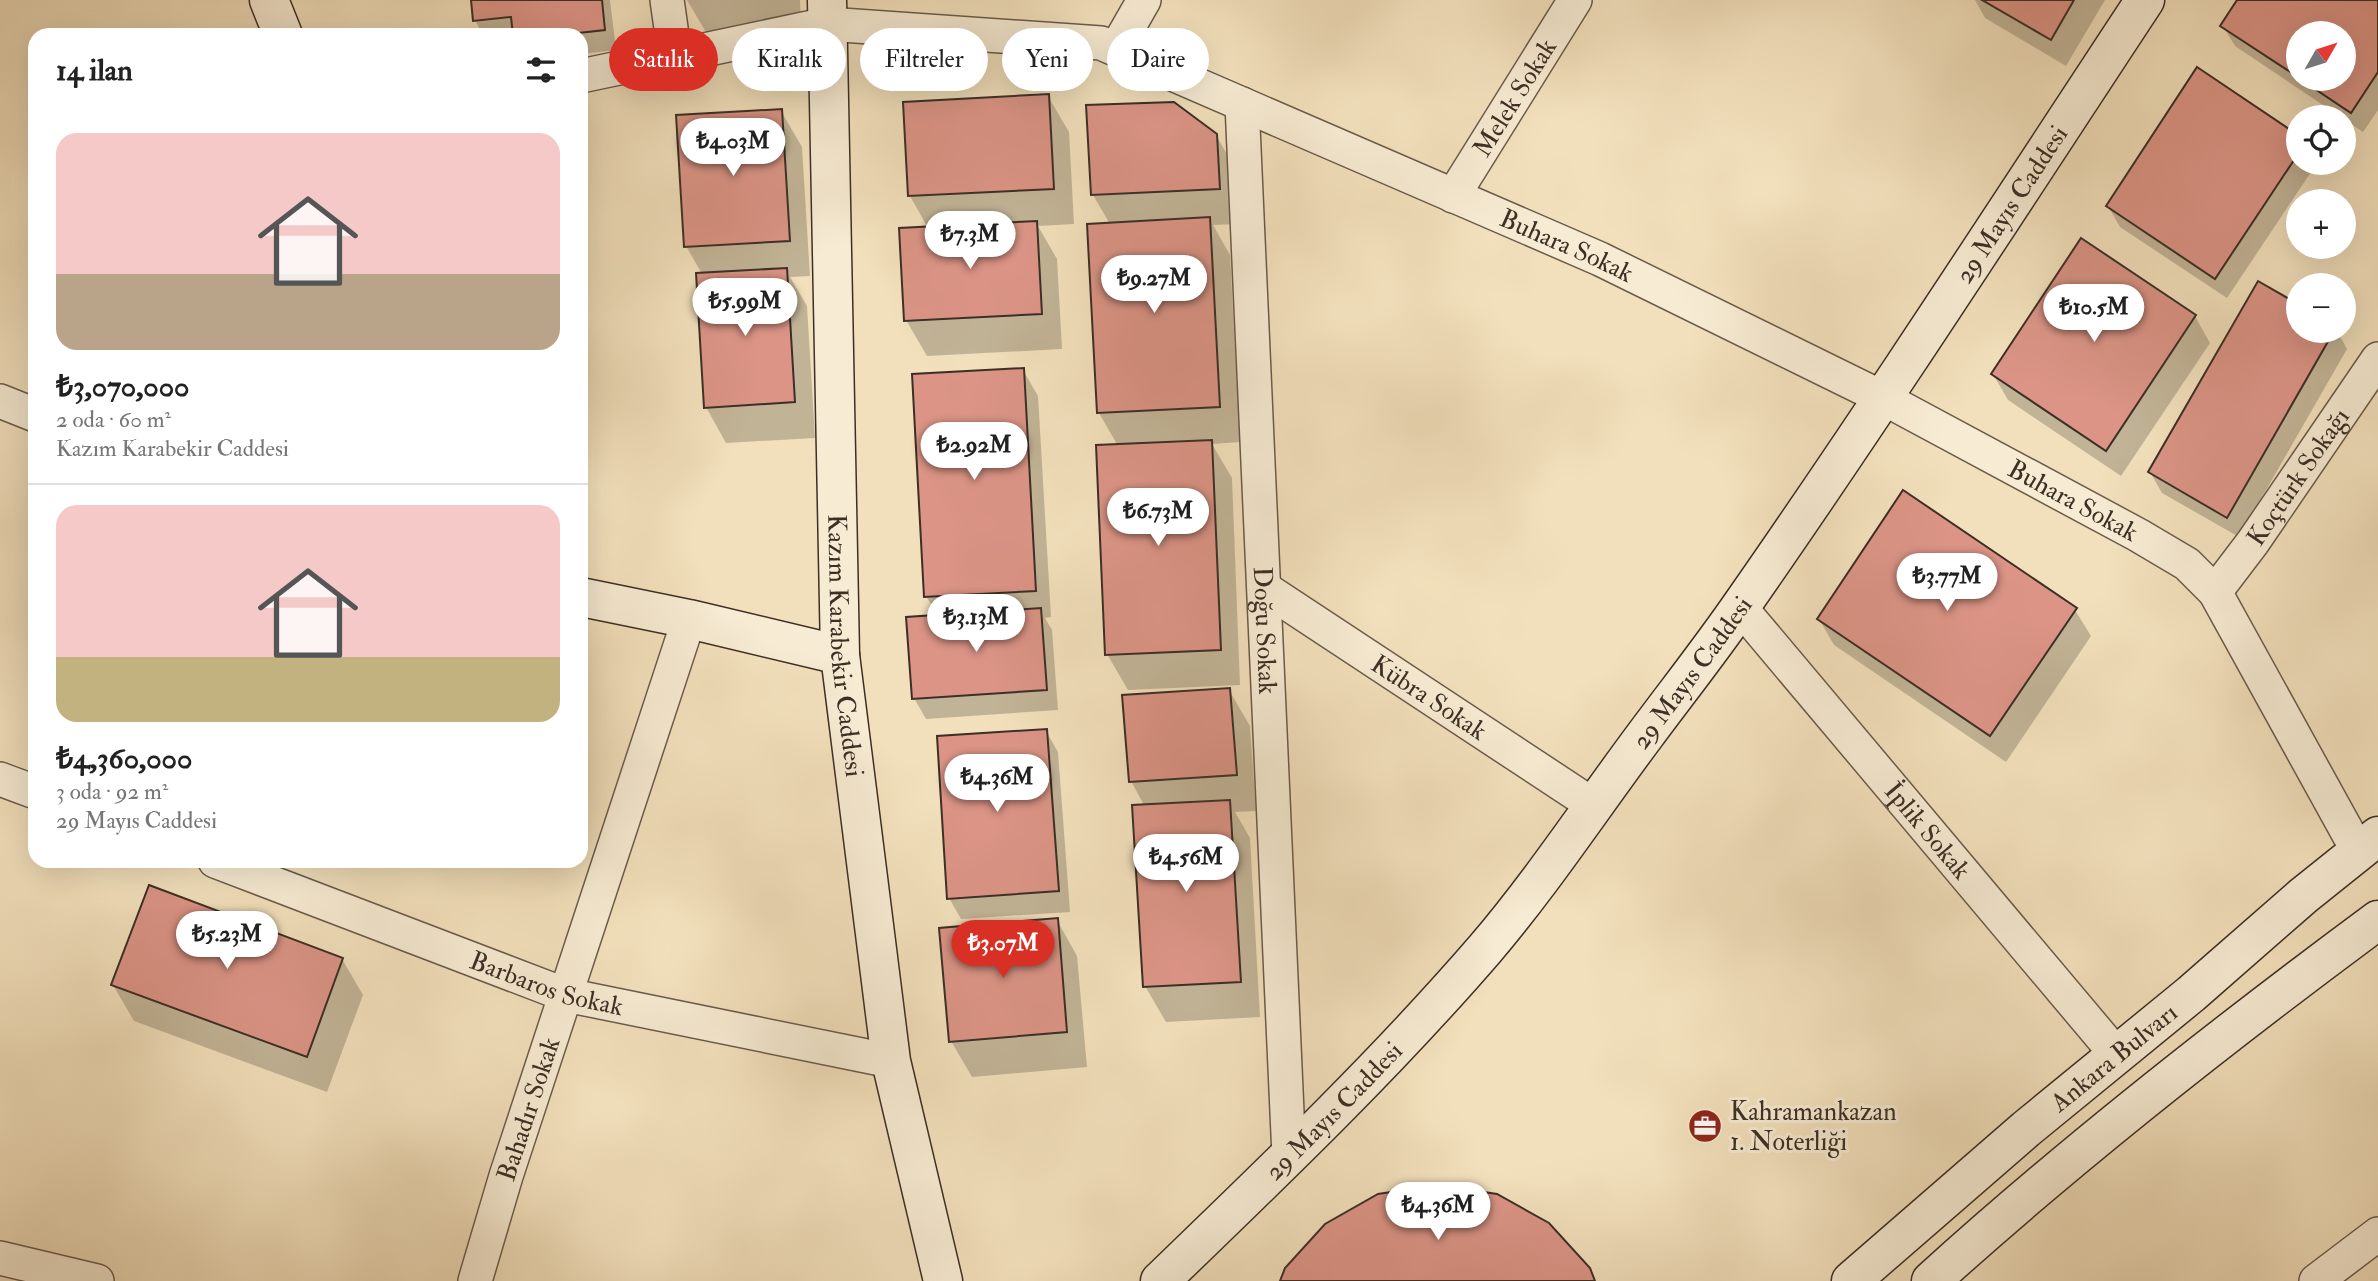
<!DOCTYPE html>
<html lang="tr">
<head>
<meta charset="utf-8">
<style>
	:root { --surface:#fff; --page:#f2f2f2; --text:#222; --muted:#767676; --line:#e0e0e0; --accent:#d93025 }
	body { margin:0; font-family:"IM FELL Double Pica",serif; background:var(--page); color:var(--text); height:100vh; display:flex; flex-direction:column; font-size:26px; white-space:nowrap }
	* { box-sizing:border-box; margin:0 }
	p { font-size:23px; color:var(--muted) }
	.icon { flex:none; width:38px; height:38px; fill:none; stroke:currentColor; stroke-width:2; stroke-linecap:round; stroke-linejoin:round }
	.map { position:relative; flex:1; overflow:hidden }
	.details { position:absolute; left:28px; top:28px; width:560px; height:840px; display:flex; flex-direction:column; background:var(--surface); border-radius:21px; box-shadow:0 7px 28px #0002 }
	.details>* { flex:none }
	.guide { position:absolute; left:609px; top:28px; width:665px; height:63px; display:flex; gap:14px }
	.needle { width:46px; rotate:51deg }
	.controls { position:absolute; left:2286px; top:21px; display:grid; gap:14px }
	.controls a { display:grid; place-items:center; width:70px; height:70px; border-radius:50%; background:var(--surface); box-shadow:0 7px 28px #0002; font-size:35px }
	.price { position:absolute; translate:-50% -60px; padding:0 16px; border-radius:24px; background:#fff; color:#222; font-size:23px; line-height:46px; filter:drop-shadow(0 2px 4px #0008) }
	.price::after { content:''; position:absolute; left:50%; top:42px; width:21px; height:16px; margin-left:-10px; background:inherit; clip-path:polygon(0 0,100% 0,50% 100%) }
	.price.selected { background:var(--accent); color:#fff }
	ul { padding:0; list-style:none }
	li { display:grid; align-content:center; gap:14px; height:371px; padding:0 28px }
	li+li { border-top:2px solid var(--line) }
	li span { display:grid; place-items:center; height:217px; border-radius:21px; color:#555 }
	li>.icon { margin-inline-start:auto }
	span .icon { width:126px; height:126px; fill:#fffc; stroke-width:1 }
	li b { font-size:30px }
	h2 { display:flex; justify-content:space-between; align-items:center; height:84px; padding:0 28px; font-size:30px }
	.chip { padding:0 24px; border-radius:32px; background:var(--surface); box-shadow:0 7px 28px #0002; font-size:24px; line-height:63px }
	.chip.selected { background:var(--accent); color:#fff }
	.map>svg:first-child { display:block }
	.shadow { fill:#0003; fill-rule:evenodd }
	.building { fill:#db9486; stroke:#3c2f25; stroke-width:2 }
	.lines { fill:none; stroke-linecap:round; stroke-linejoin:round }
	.street-casing { stroke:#6a5b4b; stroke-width:36 }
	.secondary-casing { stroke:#3c2f25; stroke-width:41 }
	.street { stroke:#f7ebd3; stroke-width:33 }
	.secondary { stroke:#f7ebd3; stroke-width:38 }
	.labels { text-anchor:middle; stroke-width:6; stroke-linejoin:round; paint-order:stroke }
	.street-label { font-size:26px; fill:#3c2f25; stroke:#f7ebd3 }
	.poi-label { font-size:26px; fill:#3c2f25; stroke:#f7ebd3; text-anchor:start }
</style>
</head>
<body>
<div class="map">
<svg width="2378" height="1281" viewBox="0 0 2378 1281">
	<rect width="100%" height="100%" fill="#f2e0bc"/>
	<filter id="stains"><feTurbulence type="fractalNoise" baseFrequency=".00286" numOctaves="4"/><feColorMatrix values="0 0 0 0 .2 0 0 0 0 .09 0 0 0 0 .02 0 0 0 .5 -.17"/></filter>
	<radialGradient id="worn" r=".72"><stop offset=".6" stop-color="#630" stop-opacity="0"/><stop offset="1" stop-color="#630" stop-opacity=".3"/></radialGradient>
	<g class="shadow">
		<polygon points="472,0 610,0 616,50 581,54 581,35 483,35 475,20"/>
		<polygon points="687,0 800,0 801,28 707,34"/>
		<polygon points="1975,0 2105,0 2066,66 1985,18"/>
		<path d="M 2239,0 L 2378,0 L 2378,110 L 2363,132 L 2235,46 L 2223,26 ZM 2298,33 L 2343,33 L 2343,79 L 2298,79 Z"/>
		<polygon points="1048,96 1069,132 1074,224 1038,226 1057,259 1062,349 927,356 906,320 928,228 910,196"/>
		<polygon points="781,111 802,147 810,276 790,277 807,306 815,438 726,443 706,407 702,274 686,246"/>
		<polygon points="1216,135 1237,172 1239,224 1213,225 1230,255 1240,442 1212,444 1232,478 1240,685 1128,690 1107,654 1118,446 1099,413 1110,224 1093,195"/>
		<polygon points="2298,137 2298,163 2317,163 2227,298 2120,227 2108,206"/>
		<polygon points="2195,316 2210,343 2121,476 2008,400 1993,374"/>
		<polygon points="2298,331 2337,331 2347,349 2239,537 2162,493 2150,472"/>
		<polygon points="1023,370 1038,396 1051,617 1045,618 1052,630 1058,710 926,719 914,698 938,616 926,596"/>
		<polygon points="2075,610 2091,636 2006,762 1834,645 1819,619"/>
		<polygon points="1229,690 1250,726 1256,811 1235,812 1250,838 1260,1017 1166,1022 1145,986 1145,807 1131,781"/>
		<polygon points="1046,731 1058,752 1070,912 961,919 949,898"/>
		<polygon points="1057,920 1077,956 1087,1067 972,1077 951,1041"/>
		<polygon points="342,959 363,995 327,1092 134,1021 113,985"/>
	</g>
	<g class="building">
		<polygon points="471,0 602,0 605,30 560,35 513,35 511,17 473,21"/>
		<polygon points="1982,0 2074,0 2051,40"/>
		<polygon points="2237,0 2378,0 2378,72 2351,113 2300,79 2343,79 2343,33 2298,33 2298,77 2220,26"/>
		<polygon points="2197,67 2298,135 2298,154 2215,279 2106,206"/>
		<polygon points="1049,94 1054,189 908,196 903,102"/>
		<polygon points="1174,102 1217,134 1220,189 1091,195 1086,105"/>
		<polygon points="782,109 790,241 684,247 676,115"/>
		<polygon points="1210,217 1220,407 1097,413 1087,224"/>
		<polygon points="1037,221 1042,314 904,321 899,228"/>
		<polygon points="2081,238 2196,315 2106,451 1991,374"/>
		<polygon points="787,268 795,402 704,408 696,273"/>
		<polygon points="2258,281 2298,304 2298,331 2334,331 2227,518 2148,472"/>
		<polygon points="1024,368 1036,591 924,597 912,374"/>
		<polygon points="1212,440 1221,650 1105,655 1096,445"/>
		<polygon points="1903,490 2077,608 1990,736 1817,619"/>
		<polygon points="1041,608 1047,690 912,699 906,617"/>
		<polygon points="1230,688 1237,775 1129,782 1122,695"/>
		<polygon points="1047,729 1059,891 947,899 937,736"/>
		<polygon points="1230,800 1241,982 1143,987 1132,805"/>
		<polygon points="149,885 343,958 307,1057 111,985"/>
		<polygon points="1058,918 1067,1032 949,1042 939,928"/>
		<polygon points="1437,1185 1497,1194 1549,1223 1590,1268 1595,1281 1280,1281 1285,1268 1325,1224 1378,1194"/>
	</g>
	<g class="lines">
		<g class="street-casing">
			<g id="street">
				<polyline points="667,0 675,56"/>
				<polyline points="1116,49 1144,0"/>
				<path id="s1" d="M 581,76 L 827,24 L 1101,43 L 1600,259 L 1883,398 L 2138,535 L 2187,564 L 2215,592 L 2358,851"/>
				<path id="s2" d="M 1242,104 L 1289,1157"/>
				<path id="s3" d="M 1453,196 L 1575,0"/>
				<polyline points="0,401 35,415"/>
				<path id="s4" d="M 1264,588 L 1593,805"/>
				<path id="s5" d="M 2215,592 L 2253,542 L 2378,359"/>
				<path id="s6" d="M 1740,607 L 2116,1054"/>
				<polyline points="0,779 35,792"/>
				<path id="s7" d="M 215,861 L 566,995 L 891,1061"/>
				<polyline points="0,1258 97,1281"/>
				<path id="s8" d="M 475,1281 L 506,1176 L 689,619"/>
				<polyline points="2316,1281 2378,1234"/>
			</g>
		</g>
		<g class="secondary-casing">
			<g id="secondary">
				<polyline points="269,0 283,35"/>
				<path id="s9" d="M 827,0 L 840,655 L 891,1061 L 943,1281"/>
				<polyline points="581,597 689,619 840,655"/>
				<path id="s10" d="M 1160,1281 C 1271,1174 1384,1066 1485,949 C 1543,881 1592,806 1646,734 C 1678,691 1712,648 1743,603 C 1881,405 2012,202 2145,0"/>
				<path id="s11" d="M 1851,1281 L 2026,1129 L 2191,994 L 2303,896 L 2378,836"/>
				<path d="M 1931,1281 C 2073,1152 2224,1034 2378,920"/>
			</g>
		</g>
		<use href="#street" class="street"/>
		<use href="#secondary" class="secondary"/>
	</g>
	<defs>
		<g id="office-disc" transform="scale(1.75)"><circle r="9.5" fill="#8f2418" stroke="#f7ebd3"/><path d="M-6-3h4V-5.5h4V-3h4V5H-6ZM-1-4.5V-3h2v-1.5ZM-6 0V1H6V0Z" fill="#fff"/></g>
	</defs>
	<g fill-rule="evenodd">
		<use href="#office-disc" x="1705" y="1126"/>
	</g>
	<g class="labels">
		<g class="street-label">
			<text dy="9" stroke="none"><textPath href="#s3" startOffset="116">Melek Sokak</textPath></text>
			<text dy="9" stroke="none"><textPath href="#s10" startOffset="1377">29 Mayıs Caddesi</textPath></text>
			<text dy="9" stroke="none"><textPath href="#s1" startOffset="1034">Buhara Sokak</textPath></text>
			<text dy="9" stroke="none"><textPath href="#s5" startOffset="142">Koçtürk Sokağı</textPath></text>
			<text dy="9" stroke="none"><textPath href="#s1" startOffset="1601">Buhara Sokak</textPath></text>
			<text dy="9" stroke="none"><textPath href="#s2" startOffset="527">Doğu Sokak</textPath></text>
			<text dy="9" stroke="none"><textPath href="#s9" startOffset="646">Kazım Karabekir Caddesi</textPath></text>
			<text dy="9" stroke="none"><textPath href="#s10" startOffset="810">29 Mayıs Caddesi</textPath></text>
			<text dy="9" stroke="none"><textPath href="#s4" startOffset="198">Kübra Sokak</textPath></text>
			<text dy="9" stroke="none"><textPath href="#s6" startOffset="292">İplik Sokak</textPath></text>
			<text dy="9" stroke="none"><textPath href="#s7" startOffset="354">Barbaros Sokak</textPath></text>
			<text dy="9" stroke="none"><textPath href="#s11" startOffset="345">Ankara Bulvarı</textPath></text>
			<text dy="9" stroke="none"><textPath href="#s8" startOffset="180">Bahadır Sokak</textPath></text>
			<text dy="9" stroke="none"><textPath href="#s10" startOffset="243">29 Mayıs Caddesi</textPath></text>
		</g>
		<g class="poi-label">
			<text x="1730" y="1120">Kahramankazan<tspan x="1730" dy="30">1. Noterliği</tspan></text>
		</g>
	</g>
	<rect width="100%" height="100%" filter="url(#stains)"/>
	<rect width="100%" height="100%" fill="url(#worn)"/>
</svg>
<div class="controls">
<a><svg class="needle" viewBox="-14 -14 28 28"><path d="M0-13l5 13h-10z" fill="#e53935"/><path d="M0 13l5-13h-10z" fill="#767676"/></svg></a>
<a><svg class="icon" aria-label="locate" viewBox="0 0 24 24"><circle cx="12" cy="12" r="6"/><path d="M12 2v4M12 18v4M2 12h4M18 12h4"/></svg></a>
<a>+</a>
<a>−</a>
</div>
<b class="price" style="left:733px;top:178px">₺4.03M</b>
<b class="price" style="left:970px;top:271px">₺7.3M</b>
<b class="price" style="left:1154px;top:315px">₺9.27M</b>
<b class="price" style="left:745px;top:338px">₺5.99M</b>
<b class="price" style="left:2094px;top:344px">₺10.5M</b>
<b class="price" style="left:974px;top:482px">₺2.92M</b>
<b class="price" style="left:1158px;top:548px">₺6.73M</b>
<b class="price" style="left:1947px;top:613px">₺3.77M</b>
<b class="price" style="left:976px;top:654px">₺3.13M</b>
<b class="price" style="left:997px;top:814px">₺4.36M</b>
<b class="price" style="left:1186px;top:894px">₺4.56M</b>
<b class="price" style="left:227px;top:971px">₺5.23M</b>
<b class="price selected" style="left:1003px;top:980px">₺3.07M</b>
<b class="price" style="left:1438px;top:1242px">₺4.36M</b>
<div class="guide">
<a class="chip selected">Satılık</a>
<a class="chip">Kiralık</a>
<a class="chip">Filtreler</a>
<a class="chip">Yeni</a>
<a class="chip">Daire</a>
</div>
<section class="details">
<h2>14 ilan<svg class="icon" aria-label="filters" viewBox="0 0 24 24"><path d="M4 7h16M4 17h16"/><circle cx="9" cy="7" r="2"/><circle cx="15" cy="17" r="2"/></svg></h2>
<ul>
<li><span style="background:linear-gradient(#f6c9c9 65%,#b9a48a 0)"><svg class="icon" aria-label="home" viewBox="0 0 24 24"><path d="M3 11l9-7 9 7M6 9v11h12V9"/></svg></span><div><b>₺3,070,000</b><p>2 oda · 60 m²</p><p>Kazım Karabekir Caddesi</p></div></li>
<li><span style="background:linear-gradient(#f6c9c9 70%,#c2b280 0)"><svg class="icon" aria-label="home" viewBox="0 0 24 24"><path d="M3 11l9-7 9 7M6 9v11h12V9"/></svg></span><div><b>₺4,360,000</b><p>3 oda · 92 m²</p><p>29 Mayıs Caddesi</p></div></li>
</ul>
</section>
</div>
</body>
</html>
